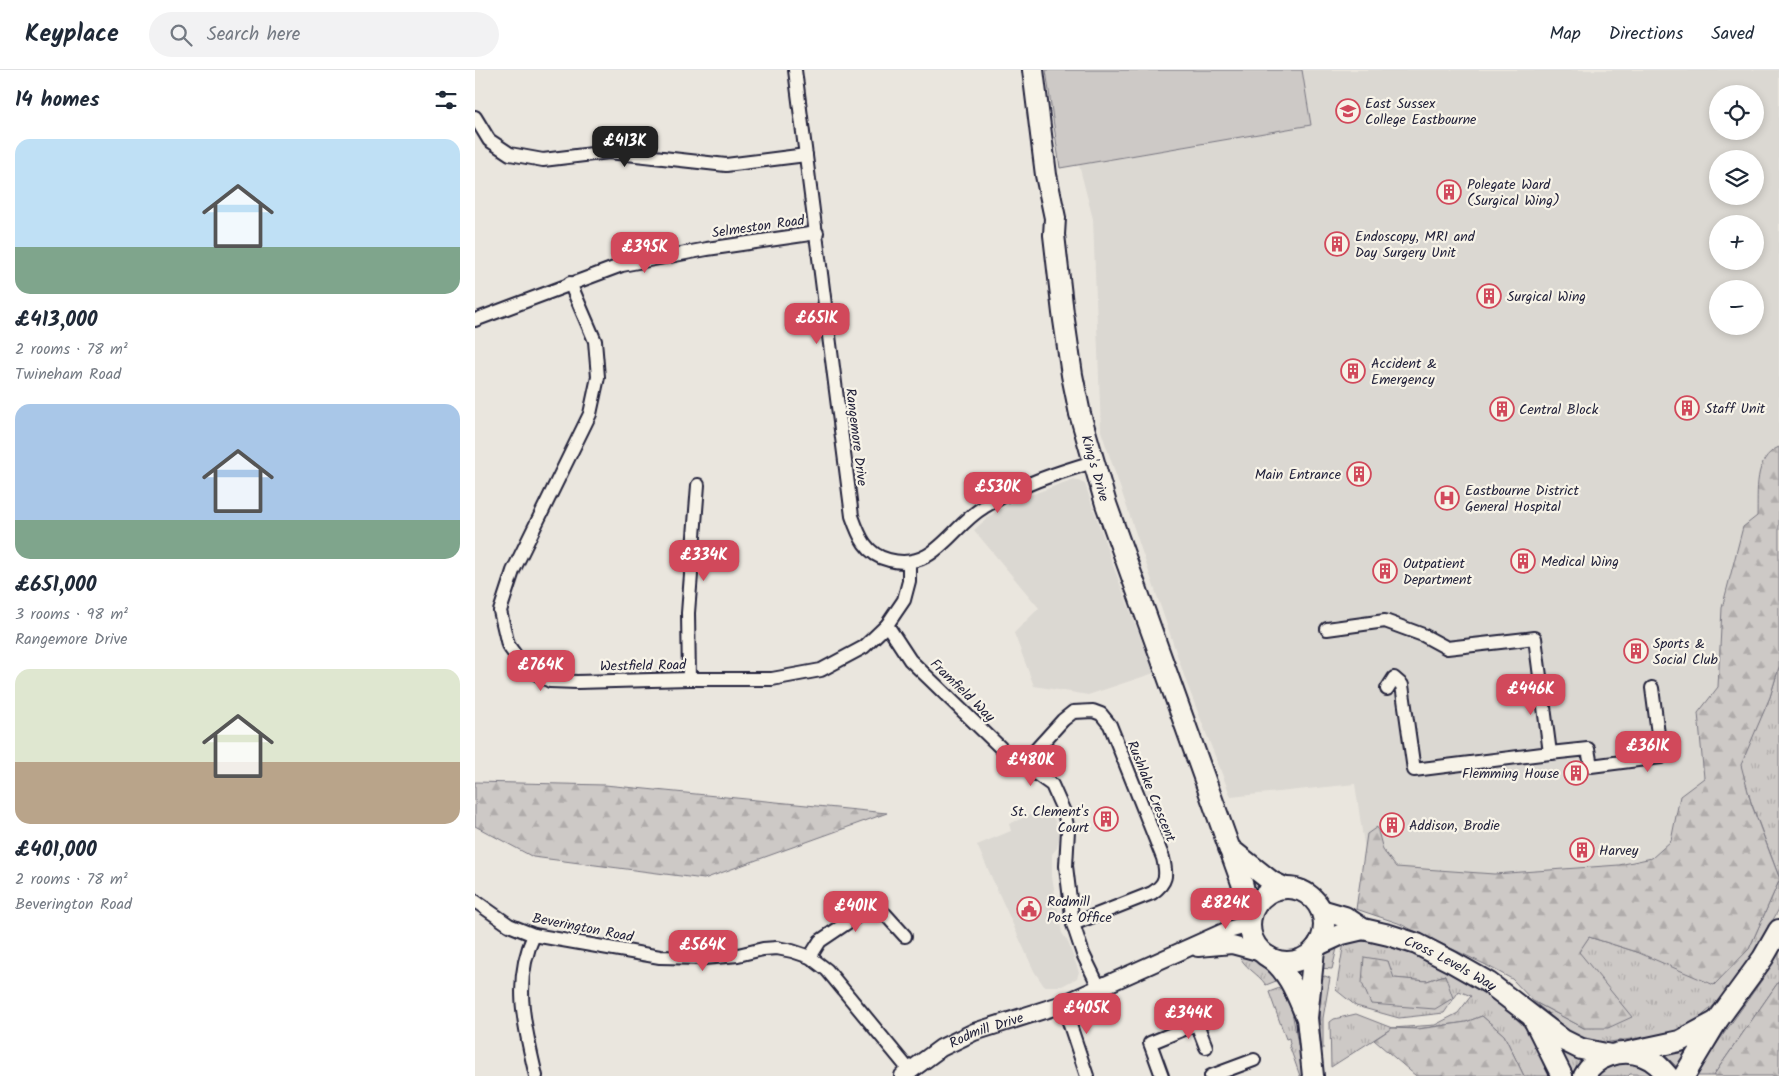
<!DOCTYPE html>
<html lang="en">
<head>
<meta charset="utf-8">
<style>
	:root { --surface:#fff; --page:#f2f2f3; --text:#1f2937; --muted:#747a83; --line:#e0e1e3; --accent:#d1495b }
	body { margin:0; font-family:Kalam,sans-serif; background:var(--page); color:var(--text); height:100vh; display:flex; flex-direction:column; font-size:19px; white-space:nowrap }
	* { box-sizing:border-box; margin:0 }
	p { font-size:16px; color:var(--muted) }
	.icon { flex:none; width:28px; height:28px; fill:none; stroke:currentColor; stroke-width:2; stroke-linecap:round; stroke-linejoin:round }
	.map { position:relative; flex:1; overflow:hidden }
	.drawer { display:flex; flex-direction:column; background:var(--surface); width:475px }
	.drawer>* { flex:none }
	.tools { position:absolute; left:1234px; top:15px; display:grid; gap:10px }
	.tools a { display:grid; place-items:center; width:55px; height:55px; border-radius:50%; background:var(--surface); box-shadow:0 2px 8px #0003; font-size:25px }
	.price { position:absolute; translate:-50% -42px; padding:0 11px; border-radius:10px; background:var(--accent); color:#fff; font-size:16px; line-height:32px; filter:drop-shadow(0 1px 2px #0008) }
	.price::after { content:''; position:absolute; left:50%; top:30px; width:15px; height:11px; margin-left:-8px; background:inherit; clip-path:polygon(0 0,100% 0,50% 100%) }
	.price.on { background:#222; color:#fff }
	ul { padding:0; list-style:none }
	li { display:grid; align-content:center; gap:10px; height:265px; padding:0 15px }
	li span { display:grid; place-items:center; height:155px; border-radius:15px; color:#555 }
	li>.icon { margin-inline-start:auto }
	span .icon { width:90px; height:90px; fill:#fffc; stroke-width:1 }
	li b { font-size:21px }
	h2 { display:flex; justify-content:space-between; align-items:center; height:60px; padding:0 15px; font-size:21px }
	header { display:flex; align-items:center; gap:30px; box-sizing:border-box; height:70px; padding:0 25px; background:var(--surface); border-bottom:1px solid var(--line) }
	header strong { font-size:24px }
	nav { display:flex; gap:28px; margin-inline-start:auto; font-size:18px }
	.search { width:350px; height:45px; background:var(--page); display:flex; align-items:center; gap:12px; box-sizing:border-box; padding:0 18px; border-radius:28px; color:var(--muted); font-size:19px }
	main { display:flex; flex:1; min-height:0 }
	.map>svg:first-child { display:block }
	.built { fill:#dbd8d2; fill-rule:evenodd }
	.grass { fill:url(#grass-tufts); stroke:#787680; fill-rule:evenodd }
	.forest { fill:url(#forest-firs); stroke:#787680 }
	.park { fill:#cdc9c6; stroke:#787680 }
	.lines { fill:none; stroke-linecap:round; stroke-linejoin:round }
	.minor-casing { stroke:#22223b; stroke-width:16 }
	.tertiary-casing { stroke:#22223b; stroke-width:20 }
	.primary-casing { stroke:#22223b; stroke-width:24 }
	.minor { stroke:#f7f3e8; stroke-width:12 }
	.tertiary { stroke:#f7f3e8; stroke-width:16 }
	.primary { stroke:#f7f3e8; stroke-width:20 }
	.labels { text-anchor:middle; stroke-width:4.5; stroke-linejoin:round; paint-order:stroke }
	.poi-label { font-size:14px; fill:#22223b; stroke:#f7f3e8; text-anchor:start }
	.street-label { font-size:14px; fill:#22223b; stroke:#f7f3e8 }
</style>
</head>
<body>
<header>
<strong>Keyplace</strong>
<div class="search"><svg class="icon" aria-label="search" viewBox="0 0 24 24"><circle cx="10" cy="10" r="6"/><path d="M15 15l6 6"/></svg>Search here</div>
<nav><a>Map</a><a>Directions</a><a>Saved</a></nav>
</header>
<main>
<section class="drawer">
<h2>14 homes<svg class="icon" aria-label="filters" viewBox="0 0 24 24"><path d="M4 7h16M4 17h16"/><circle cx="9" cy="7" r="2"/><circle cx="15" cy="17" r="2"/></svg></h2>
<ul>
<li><span style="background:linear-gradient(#bfe0f5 70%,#7fa58c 0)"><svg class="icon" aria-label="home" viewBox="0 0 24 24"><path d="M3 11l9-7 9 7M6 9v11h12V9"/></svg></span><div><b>£413,000</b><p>2 rooms · 78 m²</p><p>Twineham Road</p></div></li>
<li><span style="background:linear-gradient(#a9c7e8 75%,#7fa58c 0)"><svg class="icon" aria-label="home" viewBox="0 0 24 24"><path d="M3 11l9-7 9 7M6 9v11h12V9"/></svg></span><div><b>£651,000</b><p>3 rooms · 98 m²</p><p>Rangemore Drive</p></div></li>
<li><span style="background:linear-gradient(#dfe7d0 60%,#b9a48a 0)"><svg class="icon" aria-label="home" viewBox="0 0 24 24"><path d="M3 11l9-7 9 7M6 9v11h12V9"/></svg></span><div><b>£401,000</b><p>2 rooms · 78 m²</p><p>Beverington Road</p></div></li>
</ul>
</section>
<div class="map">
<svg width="1304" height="1006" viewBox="0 0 1304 1006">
	<defs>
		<pattern id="grass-tufts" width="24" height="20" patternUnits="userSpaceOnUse" patternTransform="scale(1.25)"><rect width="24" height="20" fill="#cdc9c6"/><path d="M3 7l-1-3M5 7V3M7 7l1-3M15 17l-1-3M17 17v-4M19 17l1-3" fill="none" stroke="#b0acab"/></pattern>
		<pattern id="forest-firs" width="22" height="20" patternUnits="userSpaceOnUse" patternTransform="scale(1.25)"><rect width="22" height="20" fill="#cdc9c6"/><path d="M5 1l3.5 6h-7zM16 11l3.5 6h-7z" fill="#b0acab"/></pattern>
	</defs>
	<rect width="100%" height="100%" fill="#eae6de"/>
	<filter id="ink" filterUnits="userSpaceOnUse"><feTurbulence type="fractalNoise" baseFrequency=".02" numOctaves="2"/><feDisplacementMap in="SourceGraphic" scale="10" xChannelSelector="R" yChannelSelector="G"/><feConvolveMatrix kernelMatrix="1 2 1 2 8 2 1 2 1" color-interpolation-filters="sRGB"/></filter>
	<g filter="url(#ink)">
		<g class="built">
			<path d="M 827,0 L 1304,0 L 1304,399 L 1228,794 L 911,815 L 892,795 L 880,714 L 756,727 L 712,614 L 626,361 L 618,149 L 604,95 L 836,55 ZM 1242,24 L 1280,24 L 1280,61 L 1242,61 ZM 1242,89 L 1280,89 L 1280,126 L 1242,126 ZM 1242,154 L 1280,154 L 1280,191 L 1242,191 ZM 1242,219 L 1280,219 L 1280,256 L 1242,256 Z"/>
			<polygon points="599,409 610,414 639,498 679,603 613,625 559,616 539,563 564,538 499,460 517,444 542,430"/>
			<polygon points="564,741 576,742 585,764 582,778 577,784 577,807 587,863 593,872 604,902 602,908 587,916 569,916 559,901 502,775 536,761 534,754"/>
		</g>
		<g class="grass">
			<polygon points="1304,597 1304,807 1276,732 1265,695 1295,627"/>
			<polygon points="1304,811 1304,839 1277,888 1262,910 1237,937 1221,951 1192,964 1127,973 1098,964 1058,931 1109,958 1156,947 1103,882 1114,867 1162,882 1274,879"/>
			<path d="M 904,871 L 963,892 L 1007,920 L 1032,939 L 1057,965 L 1078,1006 L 1049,1006 L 1029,965 L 1007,946 L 991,952 L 943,959 L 917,958 L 856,997 L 855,952 L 859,949 L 881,944 L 917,958 L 960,955 L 983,943 L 996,926 L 984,921 L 969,943 L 924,948 L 881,936 L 861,920 L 869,872 ZM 913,891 L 918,908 L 952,911 L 970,905 L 896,934 Z"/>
			<path d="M 863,874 L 857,899 L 844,898 C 847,886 851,878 863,874 Z"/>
			<polygon points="1304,880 1304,911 1238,1006 1219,1006 1289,907"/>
			<path d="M 763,882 L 786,892 L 806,909 L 791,915 C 781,901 768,898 763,882 Z"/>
			<polygon points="850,906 855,908 848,948 848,979 846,979 843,908"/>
			<polygon points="810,916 814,926 829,1006 825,1006 814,975 815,974 814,968 811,969 794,922"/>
			<polygon points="1228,963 1204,999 1187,982"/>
			<polygon points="1075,968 1112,986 1098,1005"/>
			<path d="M 1157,989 L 1186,1006 C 1175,1006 1166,1004 1155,1004 L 1153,1006 L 1119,1006 L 1127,997 Z"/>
		</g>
		<g class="forest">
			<path d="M 1304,377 L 1304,597 L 1295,627 L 1266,695 L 1276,733 L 1304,807 L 1304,811 L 1274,879 L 1239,915 L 1162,882 L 1114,867 L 1104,882 L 1157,947 L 1133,958 L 1109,958 L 1058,931 L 1037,909 L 1009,894 L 923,853 L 881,839 L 892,764 L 902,757 L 908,780 L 921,797 L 1019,804 L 1144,795 L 1177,788 L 1196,771 L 1205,726 L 1229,708 L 1223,643 L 1243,617 L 1247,538 L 1268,457 L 1282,446 C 1283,422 1278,388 1304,377 Z"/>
			<polygon points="0,712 130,715 412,743 229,809 58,787 0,756"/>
			<polygon points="889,887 913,891 919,908 952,911 970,905 978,928 960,939 896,934 887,913"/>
			<polygon points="1304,911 1304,1006 1238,1006"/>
			<polygon points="1007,946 1029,965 1049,1006 941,1006 899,970 917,958 943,959 965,956 991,952"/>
		</g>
		<polygon class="park" points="571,0 827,0 836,55 585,98"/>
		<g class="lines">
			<g class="minor-casing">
				<g id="minor">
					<path d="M 320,0 L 377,446 C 384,466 391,485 414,490 C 460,502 476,456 509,437 C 545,415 578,404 618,392"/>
					<polyline points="0,47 14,70 35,84 68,90 134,82 251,95 331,85"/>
					<polyline points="95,213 120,271 123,307 115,344 38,501 25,541 33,575 49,597 75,611 102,612 214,609 297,609 346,600 389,577 412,555 429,530 434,511 434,492"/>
					<polyline points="0,250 147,195 232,179 342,163"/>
					<polyline points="412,555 435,590 529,681 577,715 589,742 593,760 591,796 598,854 608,884 624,917"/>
					<polyline points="852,559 910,551 948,565 972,578 1060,568 1075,683 939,700 927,615 919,608 912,619"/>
					<polyline points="214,609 213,543 223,415"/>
					<polyline points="1075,683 1113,679 1116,696 1186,687 1177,618"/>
					<path d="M 548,694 L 588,650 L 598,642 L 618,641 L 626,644 L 635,655 L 688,788 C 692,805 692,813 677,823 L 598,854"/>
					<polyline points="0,831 34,855 59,865 185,887 229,888 263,885 288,879 302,878 317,881 335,887 352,900 435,1001"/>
					<path d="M 59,865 C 37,912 50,958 61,1006"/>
					<polyline points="335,887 345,871 385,844 410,844 430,866"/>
					<polyline points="588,934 612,1006"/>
					<polyline points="722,954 731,977"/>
					<polyline points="687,1006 675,973 736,948"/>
					<polyline points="736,1006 779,990"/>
				</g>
			</g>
			<g class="tertiary-casing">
				<g id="tertiary">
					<polyline points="723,878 757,875 787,883"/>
					<path id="s1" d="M 428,1006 L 466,978 L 499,962 L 588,934 L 753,860 L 775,854"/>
				</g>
			</g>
			<g class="primary-casing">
				<g id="primary">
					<path id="s2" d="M 558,0 L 571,105 L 580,148 L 579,165 L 588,243 L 597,305 L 605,344 L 631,434 L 767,813 L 776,846"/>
					<polyline points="754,778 797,812 810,818"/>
					<circle cx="812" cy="855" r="37"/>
					<path id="s3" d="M 846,840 L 870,847 L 888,859 L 914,865 L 942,874 L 977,892 L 1014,913 L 1088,970 L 1106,979 L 1136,985"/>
					<polyline points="843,875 867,864 888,859"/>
					<path d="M 794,887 C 814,902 822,925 831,946"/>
					<polyline points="1059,950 1087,1006"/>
					<polyline points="1154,982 1205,971 1242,951"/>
					<polyline points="838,1006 832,948 839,880"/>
					<path d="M 1109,1006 C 1120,986 1147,978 1168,986 C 1179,990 1186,998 1193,1006"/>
					<polyline points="1209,1006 1242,951 1288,888 1304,860"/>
				</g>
			</g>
			<use href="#minor" class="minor"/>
			<use href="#tertiary" class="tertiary"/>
			<use href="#primary" class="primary"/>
		</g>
	</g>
	<defs>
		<g id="university-ring" transform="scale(1.25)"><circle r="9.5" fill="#f7f3e8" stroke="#d1495b" stroke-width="1.5"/><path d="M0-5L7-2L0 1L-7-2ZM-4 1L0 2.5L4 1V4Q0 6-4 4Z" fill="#d1495b"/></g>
		<g id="building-ring" transform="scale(1.25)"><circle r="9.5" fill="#f7f3e8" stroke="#d1495b" stroke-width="1.5"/><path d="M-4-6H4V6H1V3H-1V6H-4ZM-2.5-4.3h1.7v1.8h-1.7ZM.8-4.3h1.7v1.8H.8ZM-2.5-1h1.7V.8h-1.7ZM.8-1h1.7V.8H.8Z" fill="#d1495b"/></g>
		<g id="hospital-ring" transform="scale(1.25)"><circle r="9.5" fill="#f7f3e8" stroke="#d1495b" stroke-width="1.5"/><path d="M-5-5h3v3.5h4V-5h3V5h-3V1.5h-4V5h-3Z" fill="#d1495b"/></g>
		<g id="civic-ring" transform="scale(1.25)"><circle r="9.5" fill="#f7f3e8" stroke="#d1495b" stroke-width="1.5"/><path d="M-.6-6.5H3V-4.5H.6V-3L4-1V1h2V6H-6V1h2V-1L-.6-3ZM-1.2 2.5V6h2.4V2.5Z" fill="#d1495b"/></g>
	</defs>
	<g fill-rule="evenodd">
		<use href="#university-ring" x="873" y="41"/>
		<use href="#building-ring" x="974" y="122"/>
		<use href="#building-ring" x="862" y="174"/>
		<use href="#building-ring" x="1014" y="226"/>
		<use href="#building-ring" x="878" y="301"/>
		<use href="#building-ring" x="1212" y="338"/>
		<use href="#building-ring" x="1027" y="339"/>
		<use href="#building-ring" x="884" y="404"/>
		<use href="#hospital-ring" x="972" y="428"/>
		<use href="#building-ring" x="1048" y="491"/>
		<use href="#building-ring" x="910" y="501"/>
		<use href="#building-ring" x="1161" y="581"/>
		<use href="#building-ring" x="1101" y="703"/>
		<use href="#building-ring" x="631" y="749"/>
		<use href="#building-ring" x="917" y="755"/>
		<use href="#building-ring" x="1107" y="780"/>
		<use href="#civic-ring" x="554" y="839"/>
	</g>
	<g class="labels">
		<g class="poi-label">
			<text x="890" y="38">East Sussex<tspan x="890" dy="16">College Eastbourne</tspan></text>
			<text x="992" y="119">Polegate Ward<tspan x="992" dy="16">(Surgical Wing)</tspan></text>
			<text x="880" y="171">Endoscopy, MRI and<tspan x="880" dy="16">Day Surgery Unit</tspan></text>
			<text x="1032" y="231">Surgical Wing</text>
			<text x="896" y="298">Accident &amp;<tspan x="896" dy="16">Emergency</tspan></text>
			<text x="1230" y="343">Staff Unit</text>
			<text x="1044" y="344">Central Block</text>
			<text x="866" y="409" text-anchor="end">Main Entrance</text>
			<text x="990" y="425">Eastbourne District<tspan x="990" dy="16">General Hospital</tspan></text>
			<text x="1066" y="496">Medical Wing</text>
			<text x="928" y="498">Outpatient<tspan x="928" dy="16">Department</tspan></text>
			<text x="1178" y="578">Sports &amp;<tspan x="1178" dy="16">Social Club</tspan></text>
			<text x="1084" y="708" text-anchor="end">Flemming House</text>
			<text x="614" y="746" text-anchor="end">St. Clement's<tspan x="614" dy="16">Court</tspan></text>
			<text x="934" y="760">Addison, Brodie</text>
			<text x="1124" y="785">Harvey</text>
			<text x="572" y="836">Rodmill<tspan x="572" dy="16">Post Office</tspan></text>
		</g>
		<g class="street-label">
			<text transform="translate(283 156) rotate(-8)" y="5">Selmeston Road</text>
			<text transform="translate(382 367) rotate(83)" y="5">Rangemore Drive</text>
			<text dy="5" stroke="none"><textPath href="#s2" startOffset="404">King's Drive</textPath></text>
			<text transform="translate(168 595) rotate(-1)" y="5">Westfield Road</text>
			<text transform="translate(488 620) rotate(44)" y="5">Framfield Way</text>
			<text transform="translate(677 721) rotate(68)" y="5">Rushlake Crescent</text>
			<text transform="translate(108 857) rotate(11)" y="5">Beverington Road</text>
			<text dy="5" stroke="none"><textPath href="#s3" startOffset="141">Cross Levels Way</textPath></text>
			<text dy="5" stroke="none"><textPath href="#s1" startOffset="96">Rodmill Drive</textPath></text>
		</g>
	</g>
</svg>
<div class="tools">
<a><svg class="icon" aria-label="locate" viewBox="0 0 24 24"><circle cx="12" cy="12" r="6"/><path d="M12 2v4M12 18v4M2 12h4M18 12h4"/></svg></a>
<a><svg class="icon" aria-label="layers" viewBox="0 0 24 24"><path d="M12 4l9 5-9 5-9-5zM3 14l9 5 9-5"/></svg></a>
<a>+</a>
<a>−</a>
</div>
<b class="price on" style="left:150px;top:98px">£413K</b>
<b class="price" style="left:170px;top:204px">£395K</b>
<b class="price" style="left:342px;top:275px">£651K</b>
<b class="price" style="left:523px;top:444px">£530K</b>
<b class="price" style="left:229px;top:512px">£334K</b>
<b class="price" style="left:66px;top:622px">£764K</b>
<b class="price" style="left:1056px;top:646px">£446K</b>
<b class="price" style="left:1173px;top:703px">£361K</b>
<b class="price" style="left:556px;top:717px">£480K</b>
<b class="price" style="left:751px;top:860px">£824K</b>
<b class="price" style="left:381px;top:863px">£401K</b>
<b class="price" style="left:228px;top:902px">£564K</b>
<b class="price" style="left:612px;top:965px">£405K</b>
<b class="price" style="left:714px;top:970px">£344K</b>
</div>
</main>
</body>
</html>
